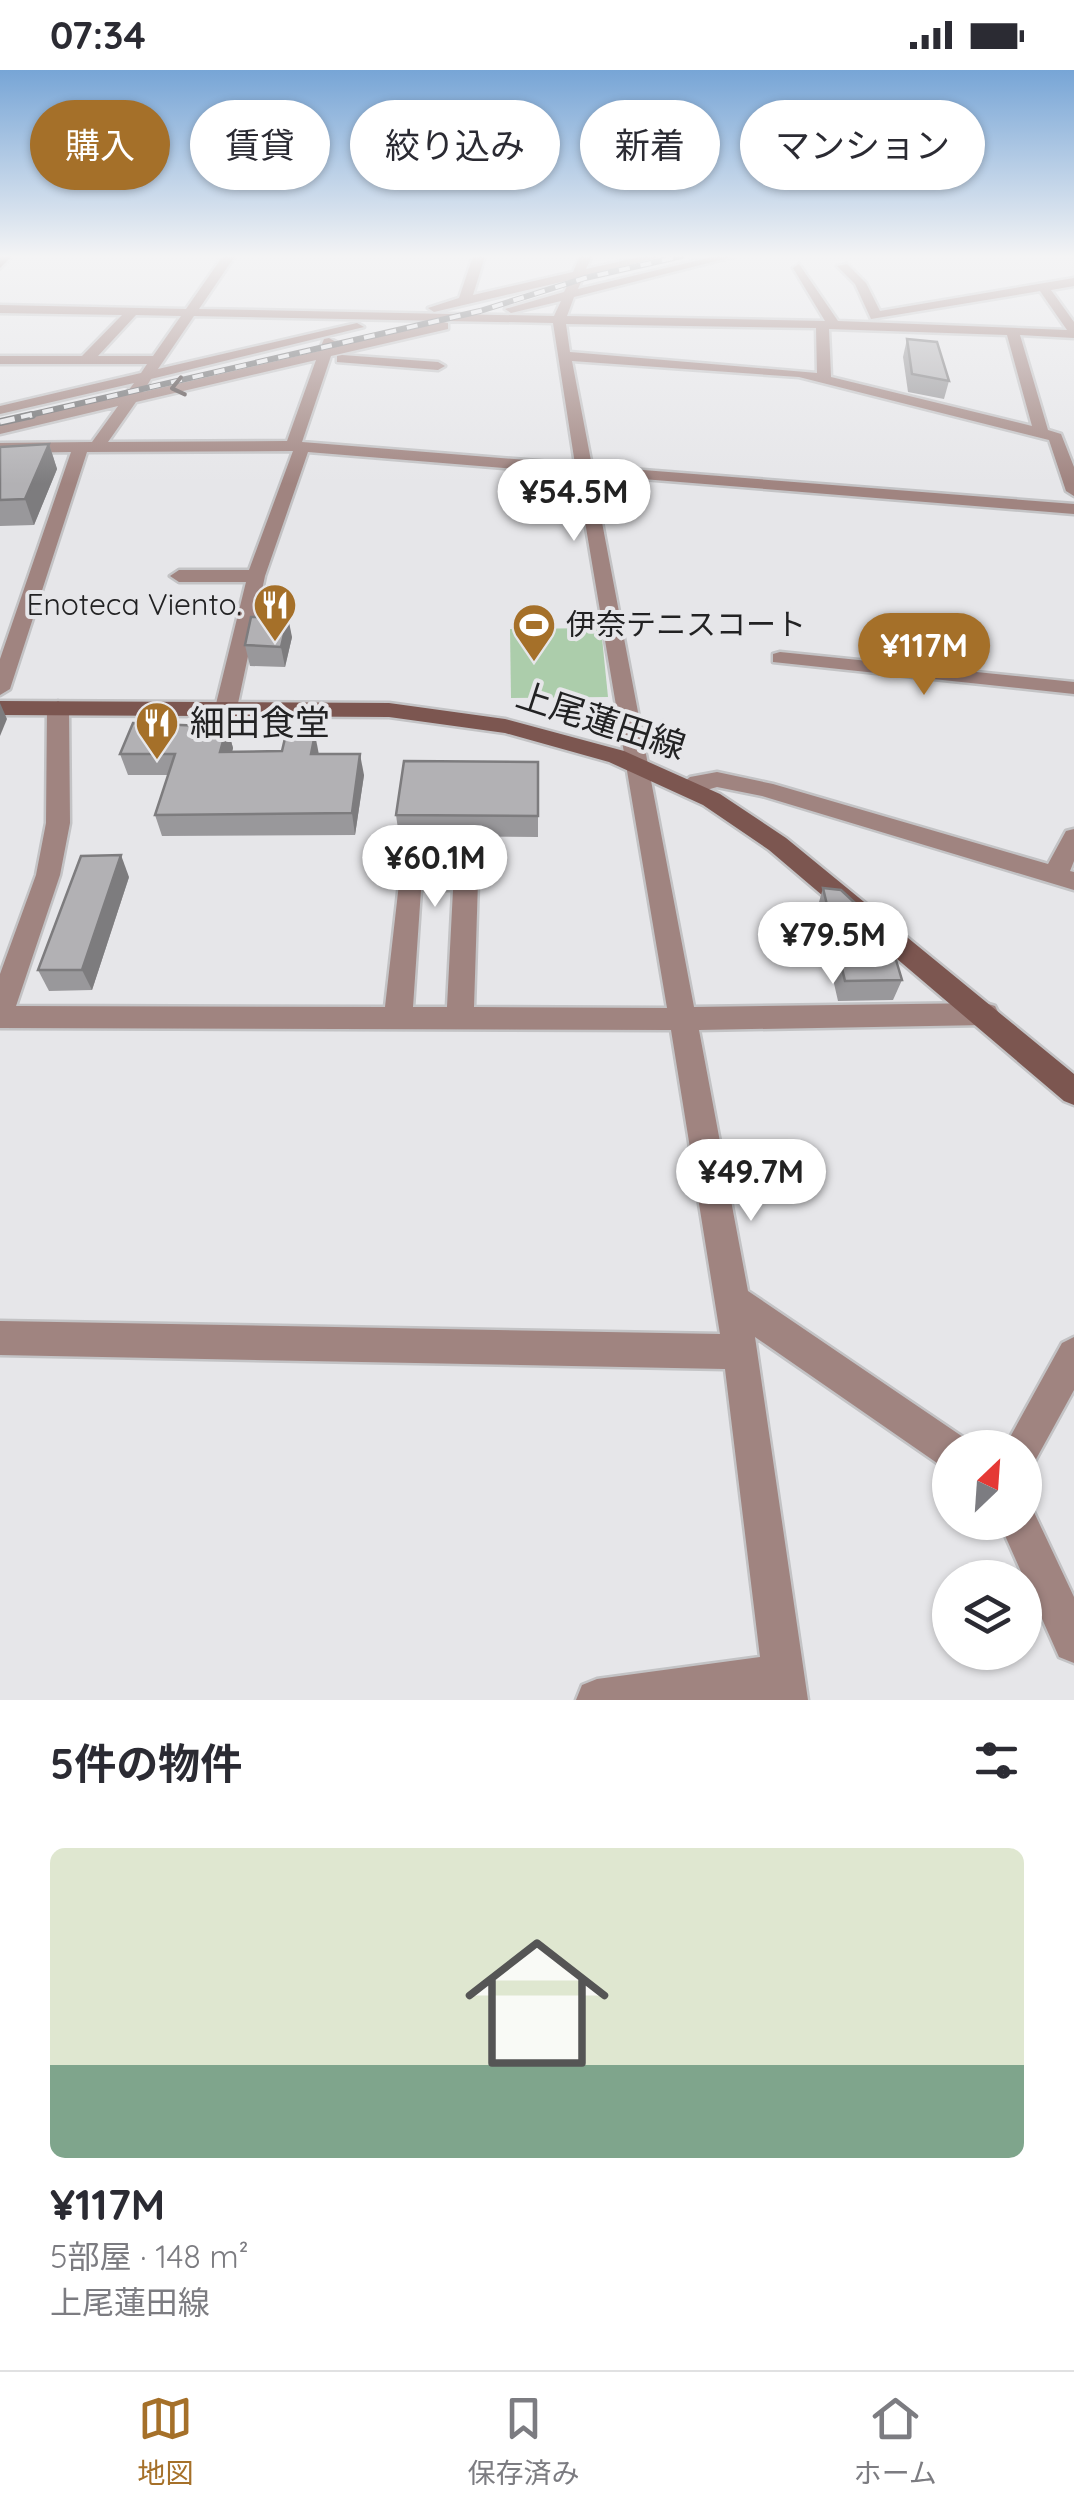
<!DOCTYPE html>
<html lang="ja">
<head>
<meta charset="utf-8">
<style>
	:root { --surface:#fff; --page:#f2f2f3; --text:#2b2b33; --muted:#7c7c81; --line:#e1e1e2; --accent:#a57029 }
	body { margin:0; font-family:Quicksand,"Noto Sans JP",sans-serif; background:var(--page); color:var(--text); height:100vh; display:flex; flex-direction:column; font-size:38px; white-space:nowrap }
	* { box-sizing:border-box; margin:0 }
	p { font-size:32px; color:var(--muted) }
	.icon { flex:none; width:55px; height:55px; fill:none; stroke:currentColor; stroke-width:2; stroke-linecap:round; stroke-linejoin:round }
	.map { position:relative; height:1630px; overflow:hidden }
	.panel { display:flex; flex-direction:column; background:var(--surface); flex:1 }
	.panel>* { flex:none }
	.top-card { position:absolute; left:30px; top:30px; width:1015px; height:90px; display:flex; gap:20px }
	.needle { width:65px; rotate:25deg }
	.fabs { position:absolute; left:932px; top:1360px; display:grid; gap:20px }
	.fabs a { display:grid; place-items:center; width:110px; height:110px; border-radius:50%; background:var(--surface); box-shadow:0 2px 8px #0004; font-size:50px }
	.price { position:absolute; translate:-50% -85px; padding:0 22px; border-radius:35px; background:#fff; color:#222; font-size:32px; line-height:65px; filter:drop-shadow(0 2px 5px #0008) }
	.price::after { content:''; position:absolute; left:50%; top:60px; width:30px; height:22px; margin-left:-15px; background:inherit; clip-path:polygon(0 0,100% 0,50% 100%) }
	.price.on { background:var(--accent); color:#fff }
	ul { padding:0; list-style:none }
	li { display:grid; align-content:center; gap:20px; height:530px; padding:0 50px }
	li+li { border-top:2px solid var(--line) }
	li span { display:grid; place-items:center; height:310px; border-radius:15px; color:#555 }
	li>.icon { margin-inline-start:auto }
	span .icon { width:180px; height:180px; fill:#fffc; stroke-width:1 }
	li b { font-size:42px }
	h2 { display:flex; justify-content:space-between; align-items:center; height:120px; padding:0 50px; font-size:42px }
	.pill { padding:0 35px; border-radius:45px; background:var(--surface); box-shadow:0 2px 8px #0004; font-size:35px; line-height:90px }
	.pill.on { background:var(--accent); color:#fff }
	.status { display:flex; justify-content:space-between; align-items:center; height:70px; padding:0 50px; background:var(--surface); direction:ltr }
	.status svg { height:28px; fill:currentColor }
	.tabs { display:flex; justify-content:space-around; align-items:center; height:140px; border-top:2px solid var(--line); background:var(--surface); font-size:28px; color:var(--muted) }
	.tabs a { display:grid; justify-items:center; gap:5px }
	.tabs .on { color:var(--accent) }
	.map>svg:first-child { display:block }
	.green { fill:#accdab }
	.lines { fill:none; stroke-linecap:round; stroke-linejoin:round }
	.street-casing { stroke:#c3c3c5; stroke-width:5 }
	.secondary-casing { stroke:#c3c3c5; stroke-width:5 }
	.street { fill:#a08480; fill-rule:evenodd }
	.secondary { fill:#7c5650; fill-rule:evenodd }
	.rail-far1-casing { stroke:#6a6a6c; stroke-width:6 }
	.rail-casing { stroke:#6a6a6c; stroke-width:8 }
	.rail-far1 { stroke:#e6e6e9; stroke-width:4; stroke-dasharray:11; stroke-linecap:butt }
	.rail { stroke:#e6e6e9; stroke-width:5; stroke-dasharray:15; stroke-linecap:butt }
	.wall { fill:#99989b }
	.shaded-wall { fill:#7d7c7e }
	.building { fill:#b2b1b4; stroke:#7d7c7e; stroke-width:2.5 }
	.oneway { stroke:#4e4444 }
	.labels { text-anchor:middle; stroke-width:8; stroke-linejoin:round; paint-order:stroke }
	.far-poi-label { font-size:30px; fill:#222223; stroke:#e6e6e9; text-anchor:end }
	.street-label { font-size:35px; fill:#222223; stroke:#e6e6e9 }
	.poi-label { font-size:35px; fill:#222223; stroke:#e6e6e9; text-anchor:start }
</style>
</head>
<body>
<div class="status"><b>07:34</b><svg viewBox="0 0 49 12"><path d="M0 12V9h3v3zM5 12V6h3v6zM10 12V3h3v9zM15 12V0h3v12zM26 1h20v11H26zM47 4h2v5h-2z"/></svg></div>
<div class="map">
<svg width="1074" height="1630" viewBox="0 0 1074 1630">
	<rect width="100%" height="100%" fill="#e6e6e9"/>
	<polygon class="green" points="601,558 608,627 511,628 510,559"/>
	<g class="lines">
		<g class="street-casing">
			<g id="street">
				<path d="M 223,186 L 235,186 L 199,239 L 554,246 L 561,231 L 511,243 L 505,239 L 564,222 L 570,210 L 434,242 L 428,238 L 459,228 L 473,186 L 485,186 L 473,225 L 573,202 L 580,186 L 592,186 L 586,199 L 644,186 L 664,186 L 583,207 L 578,219 L 716,186 L 736,186 L 574,227 L 567,246 L 825,251 L 793,198 L 799,194 L 838,251 L 1067,260 L 1040,221 L 871,249 L 855,214 L 837,196 L 847,194 L 866,213 L 880,241 L 1074,208 L 1074,216 L 1051,220 L 1074,252 L 1074,268 L 1020,265 L 1048,360 L 1061,364 L 1074,397 L 1074,426 L 1066,421 L 1049,370 L 799,307 L 572,291 L 592,396 L 1074,434 L 1074,444 L 593,405 L 694,937 L 985,933 L 995,936 L 999,944 L 995,952 L 985,955 L 699,960 L 748,1221 L 963,1367 L 968,1378 L 950,1378 L 950,1399 L 937,1393 L 755,1267 L 808,1630 L 576,1630 L 582,1615 L 597,1609 L 760,1587 L 725,1299 L 0,1285 L 0,1251 L 720,1264 L 671,960 L 0,958 L 0,904 L 36,805 L 46,753 L 47,638 L 58,631 L 69,638 L 70,753 L 60,805 L 16,936 L 385,937 L 400,805 L 466,802 L 475,805 L 478,811 L 474,937 L 667,938 L 577,404 L 308,382 L 265,506 L 237,638 L 226,645 L 215,638 L 246,512 L 179,512 L 170,506 L 179,500 L 249,500 L 293,381 L 87,382 L 10,619 L 0,625 L 0,589 L 71,382 L 0,383 L 0,373 L 92,372 L 118,336 L 0,364 L 0,354 L 125,325 L 134,313 L 0,344 L 0,336 L 141,303 L 147,294 L 0,294 L 0,286 L 82,286 L 122,245 L 0,243 L 0,235 L 186,239 ZM 136,245 L 181,246 L 153,286 L 98,286 ZM 194,246 L 553,253 L 575,394 L 302,372 L 331,286 L 448,259 L 448,253 L 443,252 L 334,277 L 336,272 L 329,268 L 324,269 L 319,281 L 143,322 L 151,309 L 364,257 L 357,253 L 158,299 ZM 566,254 L 816,258 L 817,303 L 570,282 ZM 829,259 L 1007,265 L 1032,356 L 831,307 ZM 316,290 L 287,371 L 108,372 L 136,332 ZM 421,820 L 453,820 L 447,937 L 413,937 Z"/>
				<polygon points="342,285 438,292 445,296 438,300 337,292 337,286"/>
				<polygon points="780,582 1074,612 1074,624 773,592 773,584"/>
				<polygon points="717,702 773,714 1048,794 1066,761 1074,759 1074,791 1070,801 1074,802 1074,820 762,726 717,717 689,725 678,717 690,707"/>
				<polygon points="1074,1267 1074,1320 1035,1391 1025,1395 1025,1378 1004,1378 1062,1273"/>
				<polygon points="1025,1436 1032,1438 1074,1527 1074,1593 1059,1587 999,1452 1025,1452"/>
			</g>
		</g>
		<g class="secondary-casing">
			<g id="secondary">
				<polygon points="0,186 12,186 0,198"/>
				<polygon points="0,631 389,633 505,649 624,681 720,724 786,768 1074,1004 1074,1035 1064,1031 769,780 703,735 609,692 505,663 389,647 0,645"/>
			</g>
		</g>
		<use href="#street" class="street"/>
		<use href="#secondary" class="secondary"/>
		<g class="rail-far1-casing">
			<polyline id="rail-far1" points="21,347 480,241 585,208 682,186"/>
		</g>
		<g class="rail-casing">
			<polyline id="rail" points="0,352 32,345"/>
		</g>
		<use href="#rail-far1" class="rail-far1"/>
		<use href="#rail" class="rail"/>
	</g>
	<g class="wall">
		<polygon points="907,269 949,311 944,329 908,322 903,287"/>
		<polygon points="49,374 57,399 34,455 0,456 0,377"/>
		<polygon points="292,567 285,597 250,596 245,575"/>
		<polygon points="227,657 233,678 232,682 318,684 364,705 355,765 162,766 155,745 168,705 128,705 120,684"/>
		<polygon points="538,692 538,767 399,766 396,745"/>
		<polygon points="129,807 92,920 49,921 38,900"/>
		<polygon points="823,818 858,850 878,887 902,910 893,930 838,931 817,839"/>
	</g>
	<g class="shaded-wall">
		<polygon points="49,374 57,399 34,455 25,429"/>
		<polygon points="288,547 292,567 285,597 281,577"/>
		<polygon points="0,633 7,649 0,666"/>
		<polygon points="227,657 233,678 226,703 220,682"/>
		<polygon points="315,664 319,685 311,684"/>
		<polygon points="360,684 364,705 355,765 352,743"/>
		<polygon points="121,785 129,807 92,920 82,900"/>
	</g>
	<g class="building">
		<polygon points="907,269 937,272 949,311 912,304"/>
		<polygon points="49,374 25,429 0,430 0,377"/>
		<polygon points="251,547 288,547 281,577 245,575"/>
		<polygon points="133,653 227,657 220,682 282,681 286,664 315,664 311,684 360,684 352,743 155,745 175,684 120,684"/>
		<polygon points="404,691 538,692 538,746 396,745"/>
		<polygon points="121,785 82,900 38,900 81,786"/>
		<polygon points="823,818 841,820 855,833 858,850 869,853 878,887 896,890 902,910 845,911"/>
	</g>
	<defs><path id="oneway-chevron" d="M-2-3.5L2.5 0L-2 3.5" fill="none" stroke-width="1.6" stroke-linecap="round" stroke-linejoin="round" transform="scale(2.5)"/></defs>
	<use class="oneway" href="#oneway-chevron" transform="translate(178 317) rotate(167)"/>
	<linearGradient id="sky" x2="0" y2="1"><stop stop-color="#77a5d6"/><stop offset="0.45" stop-color="#f4f4f5"/><stop offset="1" stop-color="#f4f4f5" stop-opacity="0"/></linearGradient>
	<rect width="1074" height="414" fill="url(#sky)"/>
	<defs>
		<g id="restaurant-pin" transform="scale(2.25)"><path d="M0 17L-7.5 6A9.5 9.5 0 1 1 7.5 6Z" fill="#a57029" stroke="#e6e6e9"/><path d="M-5-6h1v4h1v-4h1v4h1v-4h1v5L-1.5 .5V6h-2V.5L-5-1ZM5-6V6H3V1.5H1.5Q1.5-4 5-6Z" fill="#fff"/></g>
		<g id="stadium-pin" transform="scale(2.25)"><path d="M0 17L-7.5 6A9.5 9.5 0 1 1 7.5 6Z" fill="#a57029" stroke="#e6e6e9"/><path d="M0-5a6.5 5 0 1 0 0 10a6.5 5 0 1 0 0-10ZM-3.5-1.8h7v3.6h-7Z" fill="#fff"/></g>
	</defs>
	<g fill-rule="evenodd">
		<use href="#restaurant-pin" x="275" y="535"/>
		<use href="#stadium-pin" x="534" y="555"/>
		<use href="#restaurant-pin" x="157" y="653"/>
	</g>
	<g class="labels">
		<g class="far-poi-label">
			<text x="242" y="545">Enoteca Viento.</text>
			<text x="566" y="565" text-anchor="start">伊奈テニスコート</text>
		</g>
		<g class="street-label">
			<text transform="translate(601 651) rotate(18)" y="12">上尾蓮田線</text>
		</g>
		<g class="poi-label">
			<text x="190" y="665">細田食堂</text>
		</g>
	</g>
</svg>
<div class="fabs">
<a><svg class="needle" viewBox="-14 -14 28 28"><path d="M0-13l5 13h-10z" fill="#e53935"/><path d="M0 13l5-13h-10z" fill="#7c7c81"/></svg></a>
<a><svg class="icon" aria-label="layers" viewBox="0 0 24 24"><path d="M12 4l9 5-9 5-9-5zM3 14l9 5 9-5"/></svg></a>
</div>
<b class="price" style="left:574px;top:474px">¥54.5M</b>
<b class="price on" style="left:924px;top:628px">¥117M</b>
<b class="price" style="left:435px;top:840px">¥60.1M</b>
<b class="price" style="left:833px;top:917px">¥79.5M</b>
<b class="price" style="left:751px;top:1154px">¥49.7M</b>
<div class="top-card">
<a class="pill on">購入</a>
<a class="pill">賃貸</a>
<a class="pill">絞り込み</a>
<a class="pill">新着</a>
<a class="pill">マンション</a>
</div>
</div>
<section class="panel">
<h2>5件の物件<svg class="icon" aria-label="filters" viewBox="0 0 24 24"><path d="M4 7h16M4 17h16"/><circle cx="9" cy="7" r="2"/><circle cx="15" cy="17" r="2"/></svg></h2>
<ul>
<li><span style="background:linear-gradient(#dfe7d0 70%,#7fa58c 0)"><svg class="icon" aria-label="home" viewBox="0 0 24 24"><path d="M3 11l9-7 9 7M6 9v11h12V9"/></svg></span><div><b>¥117M</b><p>5部屋 · 148 m²</p><p>上尾蓮田線</p></div></li>
</ul>
</section>
<nav class="tabs">
<a class="on"><svg class="icon" aria-label="map" viewBox="0 0 24 24"><path d="M3 6l6-2 6 2 6-2v14l-6 2-6-2-6 2zM9 4v14M15 6v14"/></svg>地図</a>
<a><svg class="icon" aria-label="saved" viewBox="0 0 24 24"><path d="M7 4h10v16l-5-4-5 4z"/></svg>保存済み</a>
<a><svg class="icon" aria-label="home" viewBox="0 0 24 24"><path d="M3 11l9-7 9 7M6 9v11h12V9"/></svg>ホーム</a>
</nav>
</body>
</html>
